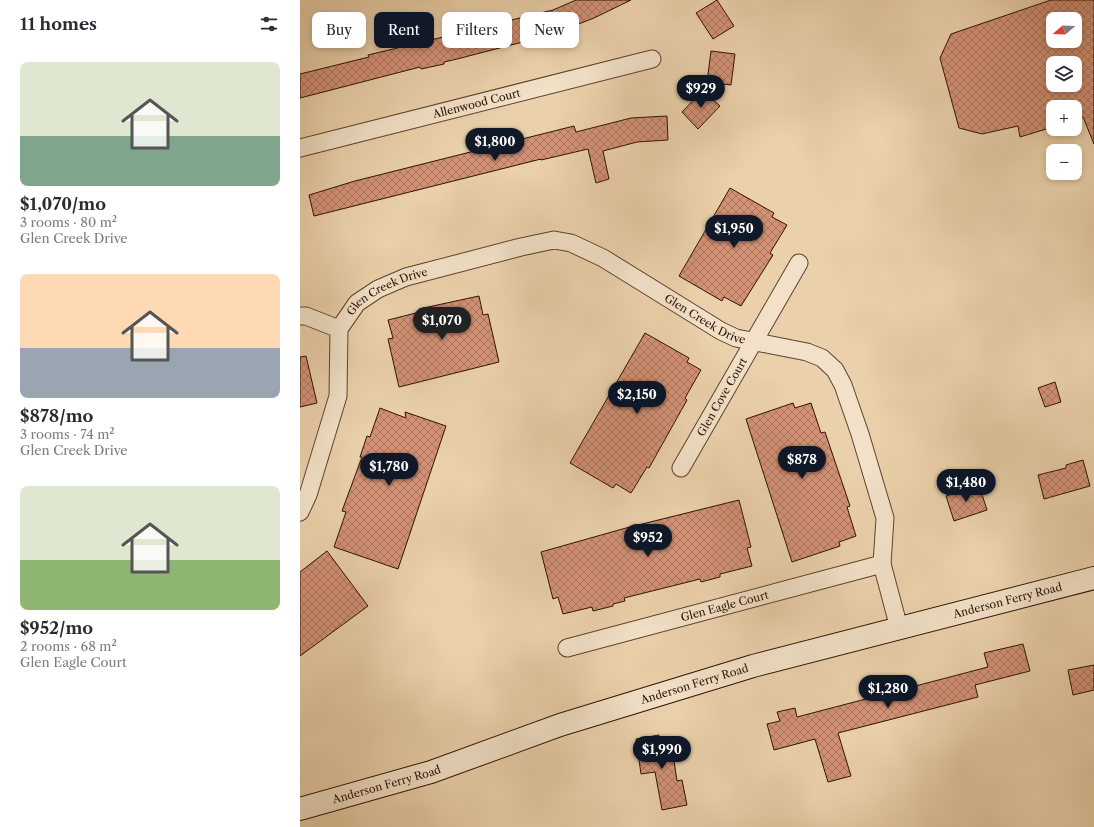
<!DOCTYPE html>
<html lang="en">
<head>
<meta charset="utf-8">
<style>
	:root { --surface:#fff; --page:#f2f2f3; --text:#2b2b33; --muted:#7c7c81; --accent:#111827 }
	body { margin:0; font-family:"Libre Caslon Text",serif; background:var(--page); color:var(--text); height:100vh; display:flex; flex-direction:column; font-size:15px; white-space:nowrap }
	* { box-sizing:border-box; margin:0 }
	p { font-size:13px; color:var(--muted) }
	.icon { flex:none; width:22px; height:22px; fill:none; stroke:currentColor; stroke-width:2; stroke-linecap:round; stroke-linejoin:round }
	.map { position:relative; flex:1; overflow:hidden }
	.details { display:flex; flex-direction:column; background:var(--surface); width:300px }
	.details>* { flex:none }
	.guide { position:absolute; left:12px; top:12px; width:380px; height:36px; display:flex; gap:8px }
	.needle { width:26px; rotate:251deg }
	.tools { position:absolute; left:746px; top:12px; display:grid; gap:8px }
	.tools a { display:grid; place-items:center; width:36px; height:36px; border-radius:8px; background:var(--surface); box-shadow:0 2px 6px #0003; font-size:20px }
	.price { position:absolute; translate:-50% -34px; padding:0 9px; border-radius:14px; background:var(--accent); color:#fff; font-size:13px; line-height:26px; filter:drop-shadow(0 1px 2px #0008) }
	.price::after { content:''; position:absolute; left:50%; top:24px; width:12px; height:9px; margin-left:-6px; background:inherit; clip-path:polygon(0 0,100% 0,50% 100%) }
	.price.active { background:#222; color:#fff }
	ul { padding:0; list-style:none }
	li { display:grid; align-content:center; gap:8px; height:212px; padding:0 20px }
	li span { display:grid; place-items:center; height:124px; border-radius:8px; color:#555 }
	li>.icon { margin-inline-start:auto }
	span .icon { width:72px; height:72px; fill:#fffc; stroke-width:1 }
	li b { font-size:17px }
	h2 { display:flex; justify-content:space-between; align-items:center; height:48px; padding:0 20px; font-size:17px }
	.tag { padding:0 14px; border-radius:8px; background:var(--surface); box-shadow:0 2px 6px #0003; font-size:14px; line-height:36px }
	.tag.active { background:var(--accent); color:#fff }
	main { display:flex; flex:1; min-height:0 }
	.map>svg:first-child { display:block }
	.building { fill:url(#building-cross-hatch); stroke:#2f1104; fill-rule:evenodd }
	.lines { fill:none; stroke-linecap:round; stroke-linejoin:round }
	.street-casing { stroke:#5e412e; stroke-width:19 }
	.secondary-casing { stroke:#2f1104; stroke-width:24 }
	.street { stroke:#f2e1c8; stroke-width:17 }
	.secondary { stroke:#f2e1c8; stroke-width:22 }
	.labels { text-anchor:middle; stroke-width:3; stroke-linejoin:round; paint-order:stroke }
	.street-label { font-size:11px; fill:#2f1104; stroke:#f2e1c8 }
</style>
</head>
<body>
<main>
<section class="details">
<h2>11 homes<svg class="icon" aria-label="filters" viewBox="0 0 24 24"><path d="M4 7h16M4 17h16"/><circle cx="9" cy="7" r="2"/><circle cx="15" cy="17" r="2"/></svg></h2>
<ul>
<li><span style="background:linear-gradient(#dfe7d0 60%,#7fa58c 0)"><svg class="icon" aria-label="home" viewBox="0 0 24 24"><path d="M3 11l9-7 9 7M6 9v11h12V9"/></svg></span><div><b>$1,070/mo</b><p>3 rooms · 80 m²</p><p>Glen Creek Drive</p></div></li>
<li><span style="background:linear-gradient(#ffd9b3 60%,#9aa5b1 0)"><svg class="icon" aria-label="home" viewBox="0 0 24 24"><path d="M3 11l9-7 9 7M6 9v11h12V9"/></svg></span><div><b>$878/mo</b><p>3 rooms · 74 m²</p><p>Glen Creek Drive</p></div></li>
<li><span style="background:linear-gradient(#dfe7d0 60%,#8fb573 0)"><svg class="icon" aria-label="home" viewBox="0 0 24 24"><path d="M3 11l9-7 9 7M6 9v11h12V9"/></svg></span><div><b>$952/mo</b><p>2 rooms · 68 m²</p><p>Glen Eagle Court</p></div></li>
</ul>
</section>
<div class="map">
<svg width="794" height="827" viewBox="0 0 794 827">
	<defs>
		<pattern id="building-cross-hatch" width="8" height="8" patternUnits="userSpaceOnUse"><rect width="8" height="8" fill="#d39276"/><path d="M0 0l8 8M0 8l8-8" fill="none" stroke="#ac765f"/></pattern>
	</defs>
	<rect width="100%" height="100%" fill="#ebd1ab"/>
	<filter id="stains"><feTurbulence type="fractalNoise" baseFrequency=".005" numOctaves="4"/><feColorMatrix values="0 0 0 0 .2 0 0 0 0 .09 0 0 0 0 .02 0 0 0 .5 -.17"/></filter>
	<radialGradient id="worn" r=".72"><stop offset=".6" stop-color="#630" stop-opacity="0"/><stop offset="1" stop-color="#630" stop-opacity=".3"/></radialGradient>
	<g class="building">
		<polygon points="276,0 331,0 294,18 250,35 157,59 144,62 144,64 121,69 120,67 0,98 0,74 69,57 68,55 160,33 162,31 159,21 177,16 179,27 199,22 199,23 253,10"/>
		<polygon points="417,0 434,26 413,39 396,13"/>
		<path d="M 751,0 L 794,0 L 794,144 L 783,117 L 775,120 L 775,107 L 753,107 L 753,127 L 720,137 L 718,126 L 682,134 L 659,128 L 640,58 L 651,34 ZM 753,19 L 775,19 L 775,41 L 753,41 ZM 753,63 L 775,63 L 775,85 L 753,85 Z"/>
		<polygon points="411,51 435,54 431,85 407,82"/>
		<polygon points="403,90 420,106 398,129 382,112"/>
		<polygon points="367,116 368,140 337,142 303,151 309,179 296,183 288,149 241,160 241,159 14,216 9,195 55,181 274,126 276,132 331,118"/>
		<polygon points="430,188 474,213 472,217 487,225 470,253 473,255 441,306 424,297 422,301 379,276"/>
		<polygon points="179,296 183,315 188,314 199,362 99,387 88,339 93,338 88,320 120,312 119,309"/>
		<polygon points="345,333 389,358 387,362 401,370 385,398 387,400 349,468 347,467 331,493 316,484 313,488 270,463"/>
		<polygon points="6,356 17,403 0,407 0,357"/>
		<polygon points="755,382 761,402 745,407 738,388"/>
		<polygon points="493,403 495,408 511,403 521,433 525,432 550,506 547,507 556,536 539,542 540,546 492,562 446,419"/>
		<polygon points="80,408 106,418 105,412 146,426 98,569 34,547 46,512 42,511 62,457 60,457 67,436 70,437"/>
		<polygon points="783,460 790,486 744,499 738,475 766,468 766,465"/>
		<polygon points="679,485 687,510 654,521 646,496"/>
		<polygon points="439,500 451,547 447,548 452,566 420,574 420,577 401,582 400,579 324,598 325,601 313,604 313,606 293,611 292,607 263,614 258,597 253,599 241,552 326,528"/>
		<polygon points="27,551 68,606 0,656 0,572"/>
		<polygon points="723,644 730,671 675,685 678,697 538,733 551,776 528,782 515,739 474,750 467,724 480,721 477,712 495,708 497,717 688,667 684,653"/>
		<polygon points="794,665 794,690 773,695 768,670"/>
		<polygon points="359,735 360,742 371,740 377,781 382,780 387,805 362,810 355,772 341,774 336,739"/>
	</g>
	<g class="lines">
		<g class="street-casing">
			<g id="street">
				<path id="s1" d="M 0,148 L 352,59"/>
				<polyline points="0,316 6,316 39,329"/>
				<path id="s2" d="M 381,468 L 499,263"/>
				<path id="s3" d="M 0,512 L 8,495 L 38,396 L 39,329 L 57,303 L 78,289 L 106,277 L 221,247 L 254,240 L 271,243 L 303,258 L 421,331 L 436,338 L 507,352 L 522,358 L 535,370 L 543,385 L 560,434 L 585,518 L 582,564 L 599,628"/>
				<path id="s4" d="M 267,648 L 582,564"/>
			</g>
		</g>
		<g class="secondary-casing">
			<g id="secondary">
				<path id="s5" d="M 0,809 L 131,772 L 260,725 L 453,666 L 794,578"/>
			</g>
		</g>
		<use href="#street" class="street"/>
		<use href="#secondary" class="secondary"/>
	</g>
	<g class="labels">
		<g class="street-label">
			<text dy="4" stroke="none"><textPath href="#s1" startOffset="182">Allenwood Court</textPath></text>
			<text dy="4" stroke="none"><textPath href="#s3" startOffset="253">Glen Creek Drive</textPath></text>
			<text dy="4" stroke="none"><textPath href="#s3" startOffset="601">Glen Creek Drive</textPath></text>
			<text dy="4" stroke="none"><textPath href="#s2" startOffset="82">Glen Cove Court</textPath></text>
			<text dy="4" stroke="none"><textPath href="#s5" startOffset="738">Anderson Ferry Road</textPath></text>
			<text dy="4" stroke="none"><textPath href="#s4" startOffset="163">Glen Eagle Court</textPath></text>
			<text dy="4" stroke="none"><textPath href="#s5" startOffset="414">Anderson Ferry Road</textPath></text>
			<text dy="4" stroke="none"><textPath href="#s5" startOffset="90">Anderson Ferry Road</textPath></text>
		</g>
	</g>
	<rect width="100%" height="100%" filter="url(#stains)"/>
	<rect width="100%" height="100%" fill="url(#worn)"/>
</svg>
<div class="tools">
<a><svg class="needle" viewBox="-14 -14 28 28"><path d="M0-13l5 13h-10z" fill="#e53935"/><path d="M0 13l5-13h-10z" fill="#7c7c81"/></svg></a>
<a><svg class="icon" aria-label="layers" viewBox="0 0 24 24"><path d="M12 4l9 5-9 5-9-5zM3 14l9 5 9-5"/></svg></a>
<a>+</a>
<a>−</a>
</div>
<b class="price" style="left:401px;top:109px">$929</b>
<b class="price" style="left:195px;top:162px">$1,800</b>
<b class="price" style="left:434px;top:249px">$1,950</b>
<b class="price active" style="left:142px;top:341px">$1,070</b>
<b class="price" style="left:337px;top:415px">$2,150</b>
<b class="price" style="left:502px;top:480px">$878</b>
<b class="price" style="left:89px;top:487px">$1,780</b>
<b class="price" style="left:666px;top:503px">$1,480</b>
<b class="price" style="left:348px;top:558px">$952</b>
<b class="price" style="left:588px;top:709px">$1,280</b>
<b class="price" style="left:362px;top:770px">$1,990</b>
<div class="guide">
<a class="tag">Buy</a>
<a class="tag active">Rent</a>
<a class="tag">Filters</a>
<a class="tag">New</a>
</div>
</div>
</main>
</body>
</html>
